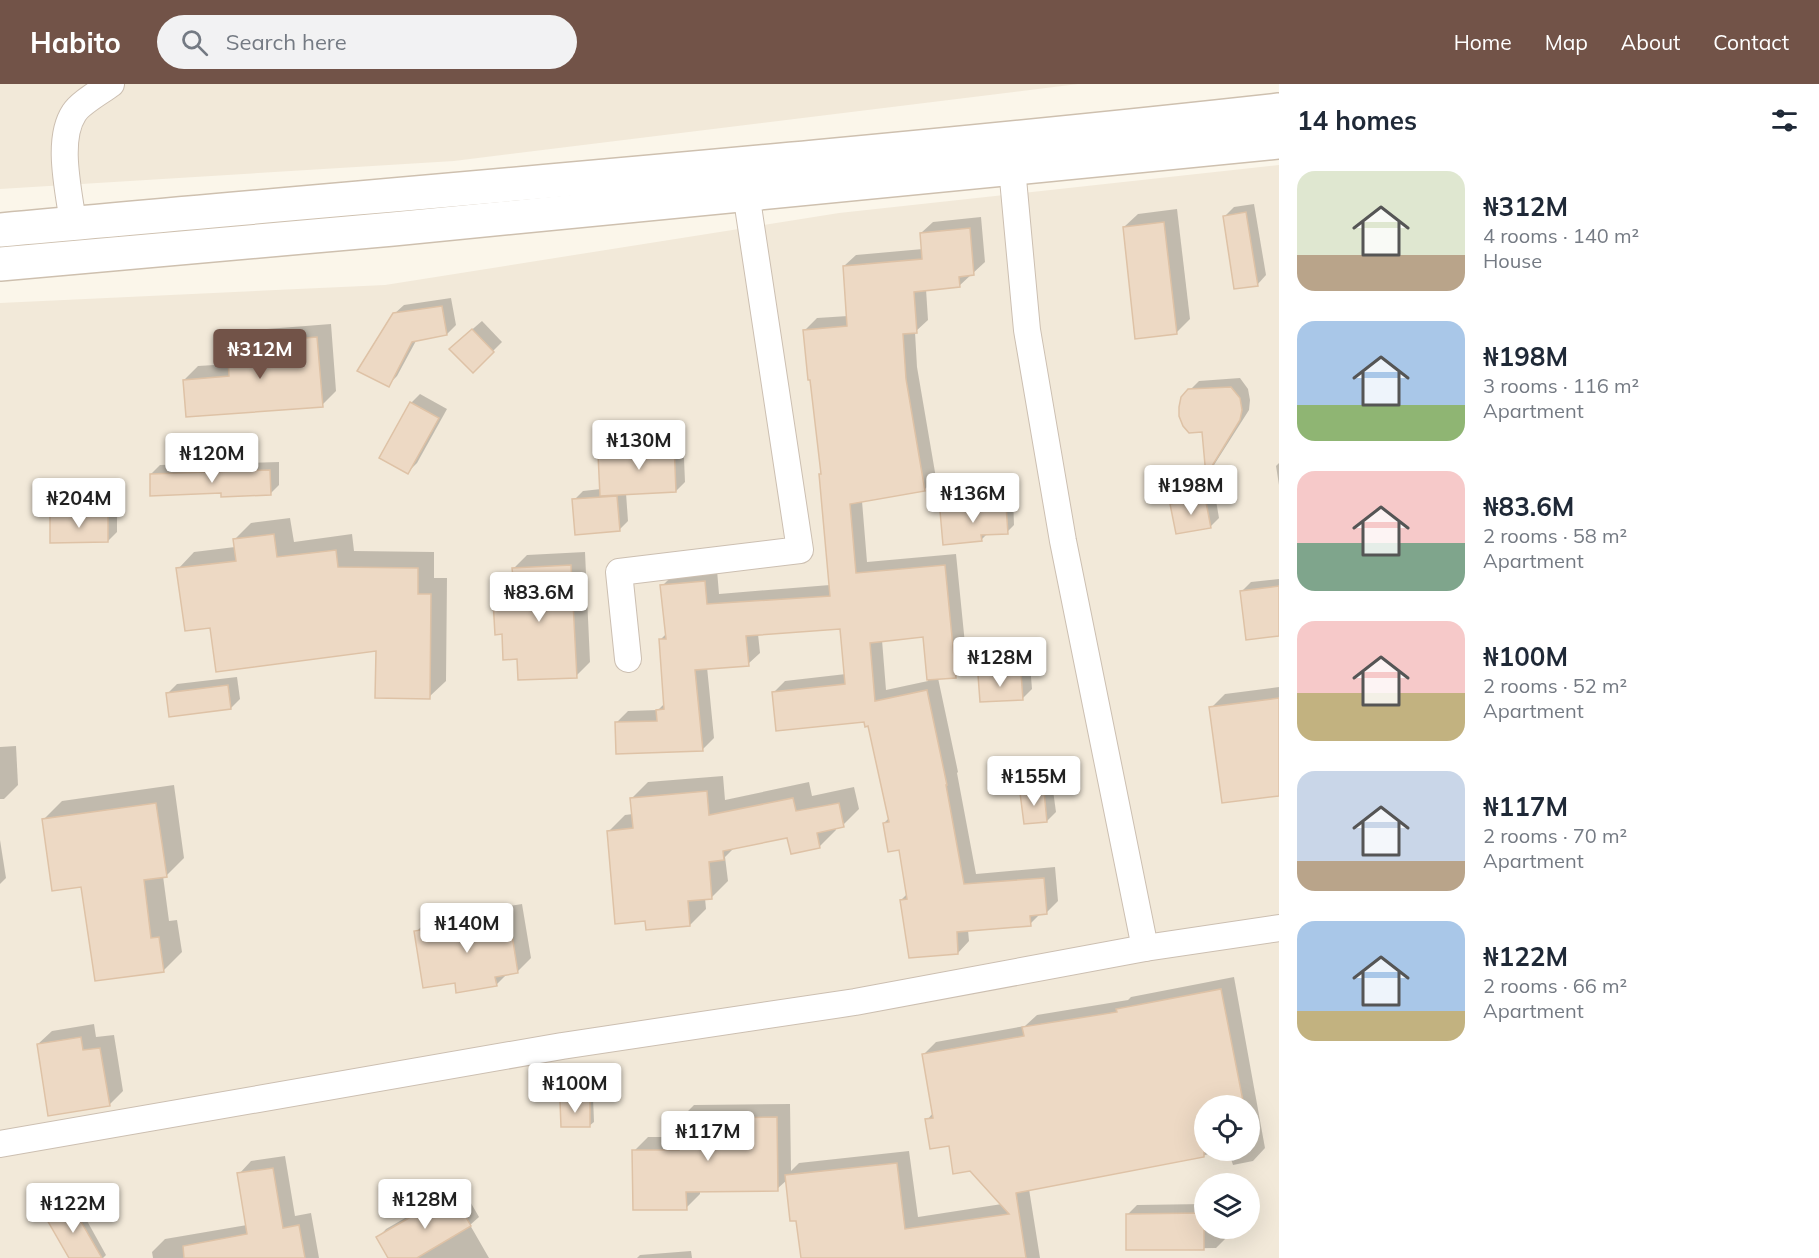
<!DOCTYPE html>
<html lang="en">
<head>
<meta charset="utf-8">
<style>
	:root { --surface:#fff; --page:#f2f2f3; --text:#1f2937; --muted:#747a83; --accent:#725348 }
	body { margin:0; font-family:Mulish,sans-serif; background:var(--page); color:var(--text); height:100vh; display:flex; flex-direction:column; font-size:22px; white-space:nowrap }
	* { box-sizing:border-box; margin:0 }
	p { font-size:20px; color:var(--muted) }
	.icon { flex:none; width:33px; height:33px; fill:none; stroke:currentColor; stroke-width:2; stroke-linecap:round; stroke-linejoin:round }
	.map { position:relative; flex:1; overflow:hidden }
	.details { display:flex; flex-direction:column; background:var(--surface); width:540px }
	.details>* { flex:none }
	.tools { position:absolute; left:1194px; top:1011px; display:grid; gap:12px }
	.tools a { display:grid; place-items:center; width:66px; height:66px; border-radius:50%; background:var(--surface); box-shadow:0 6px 24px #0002; font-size:30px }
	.price { position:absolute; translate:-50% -51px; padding:0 14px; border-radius:6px; background:#fff; color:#222; font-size:20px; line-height:39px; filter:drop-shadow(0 2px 3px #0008) }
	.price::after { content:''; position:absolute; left:50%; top:36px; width:18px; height:14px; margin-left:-9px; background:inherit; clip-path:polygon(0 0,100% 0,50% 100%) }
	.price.active { background:var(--accent); color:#fff }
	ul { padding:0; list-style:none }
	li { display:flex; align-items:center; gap:18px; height:150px; padding:0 18px }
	li span { display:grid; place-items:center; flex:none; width:168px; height:120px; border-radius:18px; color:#555 }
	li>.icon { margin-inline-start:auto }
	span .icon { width:72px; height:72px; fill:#fffc; stroke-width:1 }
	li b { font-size:26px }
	h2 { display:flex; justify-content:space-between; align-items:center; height:72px; padding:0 18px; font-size:26px }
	header { display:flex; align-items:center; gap:36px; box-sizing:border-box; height:84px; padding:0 30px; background:var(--accent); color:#fff }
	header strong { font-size:28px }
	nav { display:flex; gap:33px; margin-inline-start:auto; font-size:21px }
	.search { width:420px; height:54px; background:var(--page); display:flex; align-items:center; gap:15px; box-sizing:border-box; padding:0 21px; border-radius:33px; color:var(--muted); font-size:22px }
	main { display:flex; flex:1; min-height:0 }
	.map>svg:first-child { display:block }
	.residential { fill:#f2e9d9; fill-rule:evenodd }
	.shadow { fill:#0003; fill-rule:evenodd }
	.building { fill:#edd9c4; stroke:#dec2a6; stroke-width:1.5 }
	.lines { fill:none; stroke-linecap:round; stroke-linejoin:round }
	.minor-casing { stroke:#ccbfb1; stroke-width:28 }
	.secondary-casing { stroke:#cec0af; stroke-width:36 }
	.minor { stroke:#fff; stroke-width:26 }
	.secondary { stroke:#fff; stroke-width:33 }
</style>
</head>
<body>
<header>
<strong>Habito</strong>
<div class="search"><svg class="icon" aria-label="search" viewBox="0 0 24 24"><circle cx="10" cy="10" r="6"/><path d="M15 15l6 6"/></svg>Search here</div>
<nav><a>Home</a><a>Map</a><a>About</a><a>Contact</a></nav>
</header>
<main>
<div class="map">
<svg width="1279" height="1174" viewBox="0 0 1279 1174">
	<rect width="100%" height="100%" fill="#fbf6ea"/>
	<g class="residential">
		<polygon points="0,0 1078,0 454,77 0,105"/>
		<path d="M 1279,81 L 1279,1174 L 0,1174 L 0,219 L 385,201 L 839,129 ZM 1204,1022 L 1250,1022 L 1250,1066 L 1204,1066 ZM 1204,1100 L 1250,1100 L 1250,1144 L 1204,1144 Z"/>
	</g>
	<g class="shadow">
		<polygon points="1254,120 1266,191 1257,201 1225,132 1234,123"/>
		<polygon points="1177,125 1190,235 1176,249 1124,143 1138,130"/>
		<path d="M 981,133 L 985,178 L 959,202 L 926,205 L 928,236 L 915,248 L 917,283 L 936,394 L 924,406 L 862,417 L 867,478 L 956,470 L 967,580 L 956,592 L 938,594 L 958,688 L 957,689 L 976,790 L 1055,783 L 1058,817 L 1046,829 L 1041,829 L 1030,840 L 968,846 L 969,857 L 958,869 L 901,816 L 908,809 L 900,764 L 884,739 L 889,734 L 870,640 L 865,636 L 773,609 L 785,597 L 846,590 L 842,543 L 758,550 L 760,569 L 748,580 L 707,583 L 714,654 L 703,665 L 616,639 L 628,627 L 658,626 L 665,619 L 660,556 L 667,549 L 662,502 L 674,490 L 717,486 L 719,510 L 830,501 L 820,391 L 822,389 L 805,246 L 817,234 L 848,232 L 844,182 L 856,171 L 923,165 L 921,149 L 933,138 ZM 924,552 L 928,597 L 886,606 L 882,556 Z"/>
		<polygon points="451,214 456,241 447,250 417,255 397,292 388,301 394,230 404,221"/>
		<polygon points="482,237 502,258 473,287 460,256"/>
		<polygon points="331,240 336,307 322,321 184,296 198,282 230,280 229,261 242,247"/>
		<polygon points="1240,294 1248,305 1250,316 1249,326 1214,381 1207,389 1203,346 1182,314 1199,297"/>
		<polygon points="420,310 447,325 417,379 408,388 411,319"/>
		<polygon points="683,351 685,398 676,407 626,409 628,437 619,446 574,416 583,407 601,405 600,370 609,361 643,360 651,352"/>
		<polygon points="279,378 279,401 270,410 223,407 151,390 160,381"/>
		<polygon points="1279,379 1279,401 1276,382"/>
		<polygon points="1214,405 1219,434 1210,443 1172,420 1181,411"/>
		<polygon points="1013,414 1014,441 1007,448 988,449 981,456 942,428 949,421"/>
		<polygon points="61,422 117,422 117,448 108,457 52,431"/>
		<polygon points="290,434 294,458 352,450 354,467 434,468 434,494 447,494 446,597 429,613 377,565 211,542 178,485 194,468 235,463 234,456 251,439"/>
		<polygon points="585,468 590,578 576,592 518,574 503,549 495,517 508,503 507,495 514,489 513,485 527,471"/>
		<polygon points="1279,495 1279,550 1248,554 1242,507 1251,498"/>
		<polygon points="1030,580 1032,605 1023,614 979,592 988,583"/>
		<polygon points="237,593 240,615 231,624 168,609 177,600"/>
		<polygon points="1279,603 1279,710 1224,717 1211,624 1225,610"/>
		<polygon points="16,662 18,701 4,715 0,715 0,663"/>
		<polygon points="723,692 725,716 809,698 812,712 854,703 859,725 843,741 835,743 836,746 820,762 792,768 788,752 735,763 725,773 728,797 711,814 705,814 706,825 690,841 647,836 609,747 625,731 633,730 632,714 648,698"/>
		<polygon points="1052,699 1056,728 1047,737 1022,710 1031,701"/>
		<polygon points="174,701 184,774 166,792 163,792 169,837 177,836 182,868 164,886 83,802 44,735 62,717"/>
		<polygon points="0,756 6,794 0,800"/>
		<polygon points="522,820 531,874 517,888 508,889 496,901 456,897 416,848 430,834"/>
		<polygon points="1234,893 1265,1064 1253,1077 1233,1081 1228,1066 1250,1066 1250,1022 1204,1022 1204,1066 1218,1066 1215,1069 1029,1105 1040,1174 802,1174 797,1135 787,1096 777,1105 700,1107 700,1110 686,1124 634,1067 648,1053 680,1053 680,1035 694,1021 790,1020 791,1087 799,1079 909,1067 918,1133 1002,1120 927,1036 933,1029 923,971 936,958 1025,942 1037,931 1128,916 1131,913"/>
		<polygon points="94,940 96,953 114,951 123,1007 109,1021 38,960 52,947"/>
		<polygon points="566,1013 593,1013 594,1038 589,1042 562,1017"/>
		<polygon points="285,1072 295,1132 311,1129 319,1174 153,1174 152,1168 165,1155 247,1141 239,1090 251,1077"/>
		<polygon points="461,1102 479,1133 470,1141 489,1174 390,1174 378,1154 386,1145"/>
		<polygon points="76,1117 106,1171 103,1174 69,1174 67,1171 52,1131"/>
		<polygon points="1204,1120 1204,1144 1225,1144 1225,1155 1216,1164 1128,1165 1128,1130 1137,1121"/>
		<polygon points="691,1167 692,1174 637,1174 640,1171"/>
	</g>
	<g class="building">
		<polygon points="1246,128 1258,202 1234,205 1223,132"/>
		<polygon points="1164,138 1177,250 1135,255 1123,143"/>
		<polygon points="970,144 974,191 959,193 960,203 914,208 917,249 903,250 906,295 925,407 850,420 856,489 945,481 956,594 927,596 923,553 870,559 875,617 927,606 947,701 946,701 964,800 1044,794 1047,830 1030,832 1031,842 957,848 958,870 909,874 900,816 907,815 899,766 888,768 883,739 889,738 868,642 865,643 864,638 776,647 772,608 845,600 840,545 746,552 749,582 695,586 703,667 616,670 615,638 657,637 656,626 664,625 659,555 666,555 660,501 705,497 707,520 830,512 819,390 821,390 810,296 808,296 803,246 847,242 843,182 922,175 920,149"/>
		<polygon points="442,222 447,251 412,258 389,303 357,287 393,229"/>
		<polygon points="472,245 494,268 473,289 449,265"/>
		<polygon points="317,253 323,323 186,333 183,296 229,292 227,260"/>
		<polygon points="1231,303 1240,314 1242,326 1240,336 1206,392 1202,348 1189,349 1183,342 1179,332 1179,323 1181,313 1188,305"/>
		<polygon points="410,318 439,334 408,390 379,374"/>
		<polygon points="674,359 676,408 600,412 598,370 640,368 640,360"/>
		<polygon points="270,386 271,411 221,413 221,409 150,412 150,390"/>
		<polygon points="617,412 620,447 575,451 572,415"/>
		<polygon points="1205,413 1211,444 1176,450 1170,420"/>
		<polygon points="1006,421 1008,450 981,451 982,457 943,461 940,427"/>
		<polygon points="50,431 108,431 108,458 50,459"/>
		<polygon points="274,450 277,473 336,466 338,483 418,484 418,510 431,510 430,615 375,614 376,567 216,588 210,544 185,547 176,484 236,477 233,455"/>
		<polygon points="571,481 577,594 518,596 517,575 503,576 502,550 495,551 493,516 507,516 506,495 513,494 512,484"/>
		<polygon points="1279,502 1279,552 1246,556 1240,507"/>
		<polygon points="1021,589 1023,616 980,618 978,591"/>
		<polygon points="228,601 231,625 169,633 166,609"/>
		<polygon points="1279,614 1279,712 1222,719 1209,623"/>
		<polygon points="707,707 709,731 793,714 796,727 839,719 844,743 817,749 820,764 791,770 787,754 723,767 724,776 709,778 712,815 688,817 690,842 646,846 645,837 615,840 607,747 633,744 630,714"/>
		<polygon points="1044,707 1047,738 1024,740 1020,709"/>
		<polygon points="156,719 167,793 144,796 151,854 159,853 164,888 95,897 81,803 52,807 42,735"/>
		<polygon points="509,832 518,889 495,893 497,902 456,909 455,899 423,904 414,847"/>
		<polygon points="1221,905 1244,1022 1204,1022 1204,1073 1016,1109 1026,1174 801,1174 796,1137 790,1137 785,1091 897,1079 905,1145 1009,1130 970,1087 953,1090 949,1062 930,1065 925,1035 933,1034 922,970 1024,952 1022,943 1117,928 1116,925"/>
		<polygon points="81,953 83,966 100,964 110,1022 48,1032 37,960"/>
		<polygon points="590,1016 590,1043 561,1043 560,1017"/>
		<polygon points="777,1033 778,1107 686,1108 687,1126 633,1126 632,1066 679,1066 678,1035"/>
		<polygon points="273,1084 283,1144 299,1141 305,1174 184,1174 183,1162 247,1150 237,1089"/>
		<polygon points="452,1109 471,1142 417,1174 388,1174 376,1153"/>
		<polygon points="71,1120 80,1136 102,1174 69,1174 46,1134"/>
		<polygon points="1204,1129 1204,1166 1126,1166 1126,1130"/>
	</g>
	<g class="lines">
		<g class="minor-casing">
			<g id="minor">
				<polyline points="1012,84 1027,246 1063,457 1145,864"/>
				<path d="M 73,139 C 69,108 56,56 74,29 C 80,19 100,8 111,0"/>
				<polyline points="628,575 619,488 800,466 746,109"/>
				<polyline points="0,1060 562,962 855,918 1145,864 1279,844"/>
			</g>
		</g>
		<g class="secondary-casing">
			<g id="secondary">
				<path d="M 0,146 C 427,107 853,73 1279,26"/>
				<polyline points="0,180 393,145 1279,58"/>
			</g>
		</g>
		<use href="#minor" class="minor"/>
		<use href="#secondary" class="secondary"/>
	</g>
</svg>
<div class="tools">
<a><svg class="icon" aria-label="locate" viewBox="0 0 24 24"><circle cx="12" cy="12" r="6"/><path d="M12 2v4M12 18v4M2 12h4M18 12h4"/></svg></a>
<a><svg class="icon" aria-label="layers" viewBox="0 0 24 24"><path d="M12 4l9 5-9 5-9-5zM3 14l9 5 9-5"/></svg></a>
</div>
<b class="price active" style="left:260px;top:296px">₦312M</b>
<b class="price" style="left:639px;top:387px">₦130M</b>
<b class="price" style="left:212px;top:400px">₦120M</b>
<b class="price" style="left:1191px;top:432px">₦198M</b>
<b class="price" style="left:973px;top:440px">₦136M</b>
<b class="price" style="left:79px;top:445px">₦204M</b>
<b class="price" style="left:539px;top:539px">₦83.6M</b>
<b class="price" style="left:1000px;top:604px">₦128M</b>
<b class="price" style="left:1034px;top:723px">₦155M</b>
<b class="price" style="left:467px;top:870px">₦140M</b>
<b class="price" style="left:575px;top:1030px">₦100M</b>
<b class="price" style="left:708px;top:1078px">₦117M</b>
<b class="price" style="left:425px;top:1146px">₦128M</b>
<b class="price" style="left:73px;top:1150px">₦122M</b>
</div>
<section class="details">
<h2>14 homes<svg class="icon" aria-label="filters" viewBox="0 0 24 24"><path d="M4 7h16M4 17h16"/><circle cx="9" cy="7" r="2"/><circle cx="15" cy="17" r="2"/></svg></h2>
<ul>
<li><span style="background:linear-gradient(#dfe7d0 70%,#b9a48a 0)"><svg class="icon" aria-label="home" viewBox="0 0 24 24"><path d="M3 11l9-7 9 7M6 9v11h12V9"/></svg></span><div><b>₦312M</b><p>4 rooms · 140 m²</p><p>House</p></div></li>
<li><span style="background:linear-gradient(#a9c7e8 70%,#8fb573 0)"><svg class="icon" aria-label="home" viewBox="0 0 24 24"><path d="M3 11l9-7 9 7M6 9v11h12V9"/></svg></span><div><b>₦198M</b><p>3 rooms · 116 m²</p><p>Apartment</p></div></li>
<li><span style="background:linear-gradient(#f6c9c9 60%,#7fa58c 0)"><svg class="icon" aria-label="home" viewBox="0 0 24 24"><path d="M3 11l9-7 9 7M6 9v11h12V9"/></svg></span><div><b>₦83.6M</b><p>2 rooms · 58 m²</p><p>Apartment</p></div></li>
<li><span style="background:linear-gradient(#f6c9c9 60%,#c2b280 0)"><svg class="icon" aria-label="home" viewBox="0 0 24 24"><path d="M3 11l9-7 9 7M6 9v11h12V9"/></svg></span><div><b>₦100M</b><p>2 rooms · 52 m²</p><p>Apartment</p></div></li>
<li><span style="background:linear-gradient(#c9d6e8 75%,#b9a48a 0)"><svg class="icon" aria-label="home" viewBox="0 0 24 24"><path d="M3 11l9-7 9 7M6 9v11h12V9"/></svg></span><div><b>₦117M</b><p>2 rooms · 70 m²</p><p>Apartment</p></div></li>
<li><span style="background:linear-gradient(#a9c7e8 75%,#c2b280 0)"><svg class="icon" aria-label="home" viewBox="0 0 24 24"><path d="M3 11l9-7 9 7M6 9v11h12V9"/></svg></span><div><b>₦122M</b><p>2 rooms · 66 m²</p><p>Apartment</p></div></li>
</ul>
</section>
</main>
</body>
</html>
